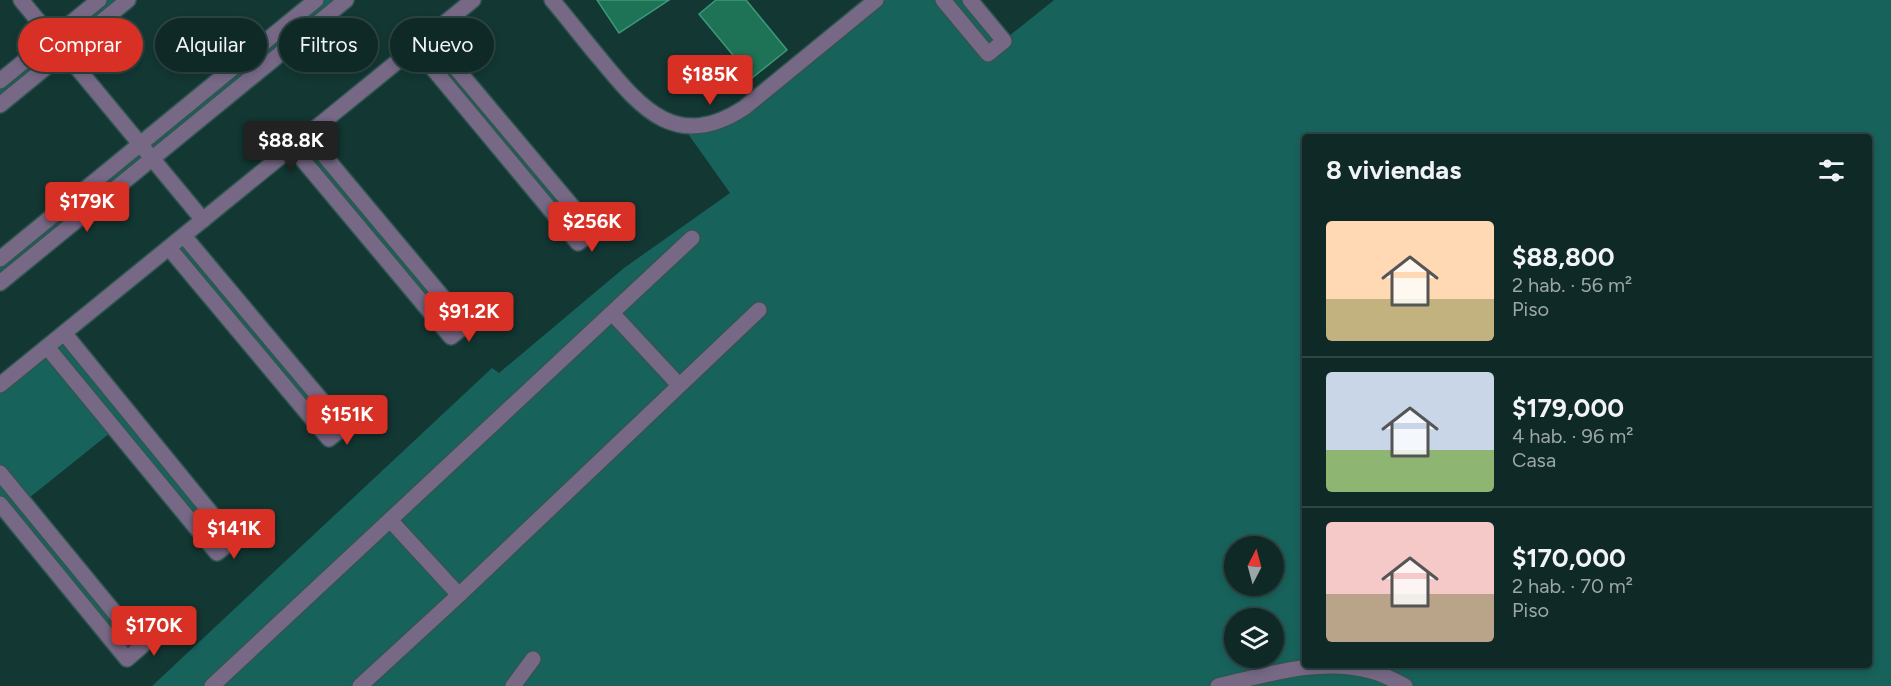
<!DOCTYPE html>
<html lang="es">
<head>
<meta charset="utf-8">
<style>
	:root { --surface:#0e2926; --page:#17312e; --text:#f1f3f6; --muted:#9ba6a7; --line:#2e4543; --accent:#d93025 }
	body { margin:0; font-family:Figtree,sans-serif; background:var(--page); color:var(--text); height:100vh; display:flex; flex-direction:column; font-size:22px; white-space:nowrap }
	* { box-sizing:border-box; margin:0 }
	p { font-size:20px; color:var(--muted) }
	.icon { flex:none; width:33px; height:33px; fill:none; stroke:currentColor; stroke-width:2; stroke-linecap:round; stroke-linejoin:round }
	.map { position:relative; flex:1; overflow:hidden }
	.drawer { position:absolute; left:1302px; top:134px; width:570px; height:534px; display:flex; flex-direction:column; background:var(--surface); border-radius:6px; box-shadow:0 3px 9px #0003,0 0 0 2px var(--line) }
	.drawer>* { flex:none }
	.banner { position:absolute; left:18px; top:18px; width:570px; height:54px; display:flex; gap:12px }
	.needle { width:39px; rotate:6deg }
	.buttons { position:absolute; left:1224px; top:536px; display:grid; gap:12px }
	.buttons a { display:grid; place-items:center; width:60px; height:60px; border-radius:50%; background:var(--surface); box-shadow:0 3px 9px #0003,0 0 0 2px var(--line); font-size:30px }
	.price { position:absolute; translate:-50% -51px; padding:0 14px; border-radius:6px; background:var(--accent); color:#fff; font-size:20px; line-height:39px; filter:drop-shadow(0 2px 3px #0008) }
	.price::after { content:''; position:absolute; left:50%; top:36px; width:18px; height:14px; margin-left:-9px; background:inherit; clip-path:polygon(0 0,100% 0,50% 100%) }
	.price.current { background:#222; color:#fff }
	ul { padding:0; list-style:none }
	li { display:flex; align-items:center; gap:18px; height:150px; padding:0 24px }
	li+li { border-top:2px solid var(--line) }
	li span { display:grid; place-items:center; flex:none; width:168px; height:120px; border-radius:6px; color:#555 }
	li>.icon { margin-inline-start:auto }
	span .icon { width:72px; height:72px; fill:#fffc; stroke-width:1 }
	li b { font-size:26px }
	h2 { display:flex; justify-content:space-between; align-items:center; height:72px; padding:0 24px; font-size:26px }
	.pill { padding:0 21px; border-radius:27px; background:var(--surface); box-shadow:0 3px 9px #0003,0 0 0 2px var(--line); font-size:21px; line-height:54px }
	.pill.current { background:var(--accent); color:#fff }
	.map>svg:first-child { display:block }
	.green { fill:#18625c; fill-rule:evenodd }
	.building { fill:#1e7256; stroke:#3a9a78; stroke-width:1.5 }
	.lines { fill:none; stroke-linecap:round; stroke-linejoin:round }
	.minor-casing { stroke:#2f5651; stroke-width:18 }
	.minor { stroke:#776986; stroke-width:15 }
</style>
</head>
<body>
<div class="map">
<svg width="1891" height="686" viewBox="0 0 1891 686">
	<rect width="100%" height="100%" fill="#133733"/>
	<g class="green">
		<polygon points="99,0 128,0 0,105 0,81"/>
		<polygon points="316,0 346,0 0,283 0,259"/>
		<path d="M 876,0 L 970,0 L 1004,40 L 1054,0 L 1891,0 L 1891,686 L 152,686 L 492,368 L 499,373 L 624,268 L 730,193 L 681,124 L 721,120 ZM 1305,136 L 1869,136 L 1869,664 L 1305,664 ZM 1234,546 L 1274,546 L 1274,585 L 1234,585 ZM 1234,618 L 1274,618 L 1274,657 L 1234,657 Z"/>
		<polygon points="429,36 593,231 578,243 415,47"/>
		<polygon points="307,135 466,325 451,337 292,147"/>
		<polygon points="184,236 344,427 329,439 169,248"/>
		<polygon points="64,333 233,540 217,553 115,429 24,502 142,646 127,659 0,504 0,385"/>
	</g>
	<g class="building">
		<polygon points="597,0 669,0 619,33"/>
		<polygon points="716,0 746,0 787,50 752,78 699,14"/>
	</g>
	<g class="lines">
		<g class="minor-casing">
			<g id="minor">
				<polyline points="21,0 203,220"/>
				<path d="M 552,0 C 569,20 585,41 602,61 C 642,110 678,151 744,108 L 876,0"/>
				<polyline points="943,0 988,54 1004,41 970,0"/>
				<polyline points="415,47 578,243 593,231 429,36"/>
				<polyline points="0,81 99,0"/>
				<polyline points="0,105 128,0"/>
				<polyline points="292,147 451,337 466,325 307,135"/>
				<polyline points="169,248 329,439 344,427 184,236"/>
				<polyline points="0,259 316,0"/>
				<polyline points="0,283 346,0"/>
				<polyline points="612,313 679,385"/>
				<polyline points="47,347 217,553 233,540 64,333"/>
				<polyline points="0,385 473,0"/>
				<polyline points="0,473 142,646 127,659 0,504"/>
				<polyline points="390,520 459,595"/>
				<polyline points="212,686 692,238"/>
				<polyline points="360,686 459,595 759,310"/>
				<polyline points="513,686 533,659"/>
				<path d="M 1218,686 C 1265,675 1322,657 1371,671 C 1383,674 1394,680 1405,686"/>
			</g>
		</g>
		<use href="#minor" class="minor"/>
	</g>
</svg>
<div class="buttons">
<a><svg class="needle" viewBox="-14 -14 28 28"><path d="M0-13l5 13h-10z" fill="#e53935"/><path d="M0 13l5-13h-10z" fill="#9ba6a7"/></svg></a>
<a><svg class="icon" aria-label="layers" viewBox="0 0 24 24"><path d="M12 4l9 5-9 5-9-5zM3 14l9 5 9-5"/></svg></a>
</div>
<b class="price" style="left:710px;top:106px">$185K</b>
<b class="price current" style="left:291px;top:172px">$88.8K</b>
<b class="price" style="left:87px;top:233px">$179K</b>
<b class="price" style="left:592px;top:253px">$256K</b>
<b class="price" style="left:469px;top:343px">$91.2K</b>
<b class="price" style="left:347px;top:446px">$151K</b>
<b class="price" style="left:234px;top:560px">$141K</b>
<b class="price" style="left:154px;top:657px">$170K</b>
<div class="banner">
<a class="pill current">Comprar</a>
<a class="pill">Alquilar</a>
<a class="pill">Filtros</a>
<a class="pill">Nuevo</a>
</div>
<section class="drawer">
<h2>8 viviendas<svg class="icon" aria-label="filters" viewBox="0 0 24 24"><path d="M4 7h16M4 17h16"/><circle cx="9" cy="7" r="2"/><circle cx="15" cy="17" r="2"/></svg></h2>
<ul>
<li><span style="background:linear-gradient(#ffd9b3 65%,#c2b280 0)"><svg class="icon" aria-label="home" viewBox="0 0 24 24"><path d="M3 11l9-7 9 7M6 9v11h12V9"/></svg></span><div><b>$88,800</b><p>2 hab. · 56 m²</p><p>Piso</p></div></li>
<li><span style="background:linear-gradient(#c9d6e8 65%,#8fb573 0)"><svg class="icon" aria-label="home" viewBox="0 0 24 24"><path d="M3 11l9-7 9 7M6 9v11h12V9"/></svg></span><div><b>$179,000</b><p>4 hab. · 96 m²</p><p>Casa</p></div></li>
<li><span style="background:linear-gradient(#f6c9c9 60%,#b9a48a 0)"><svg class="icon" aria-label="home" viewBox="0 0 24 24"><path d="M3 11l9-7 9 7M6 9v11h12V9"/></svg></span><div><b>$170,000</b><p>2 hab. · 70 m²</p><p>Piso</p></div></li>
</ul>
</section>
</div>
</body>
</html>
